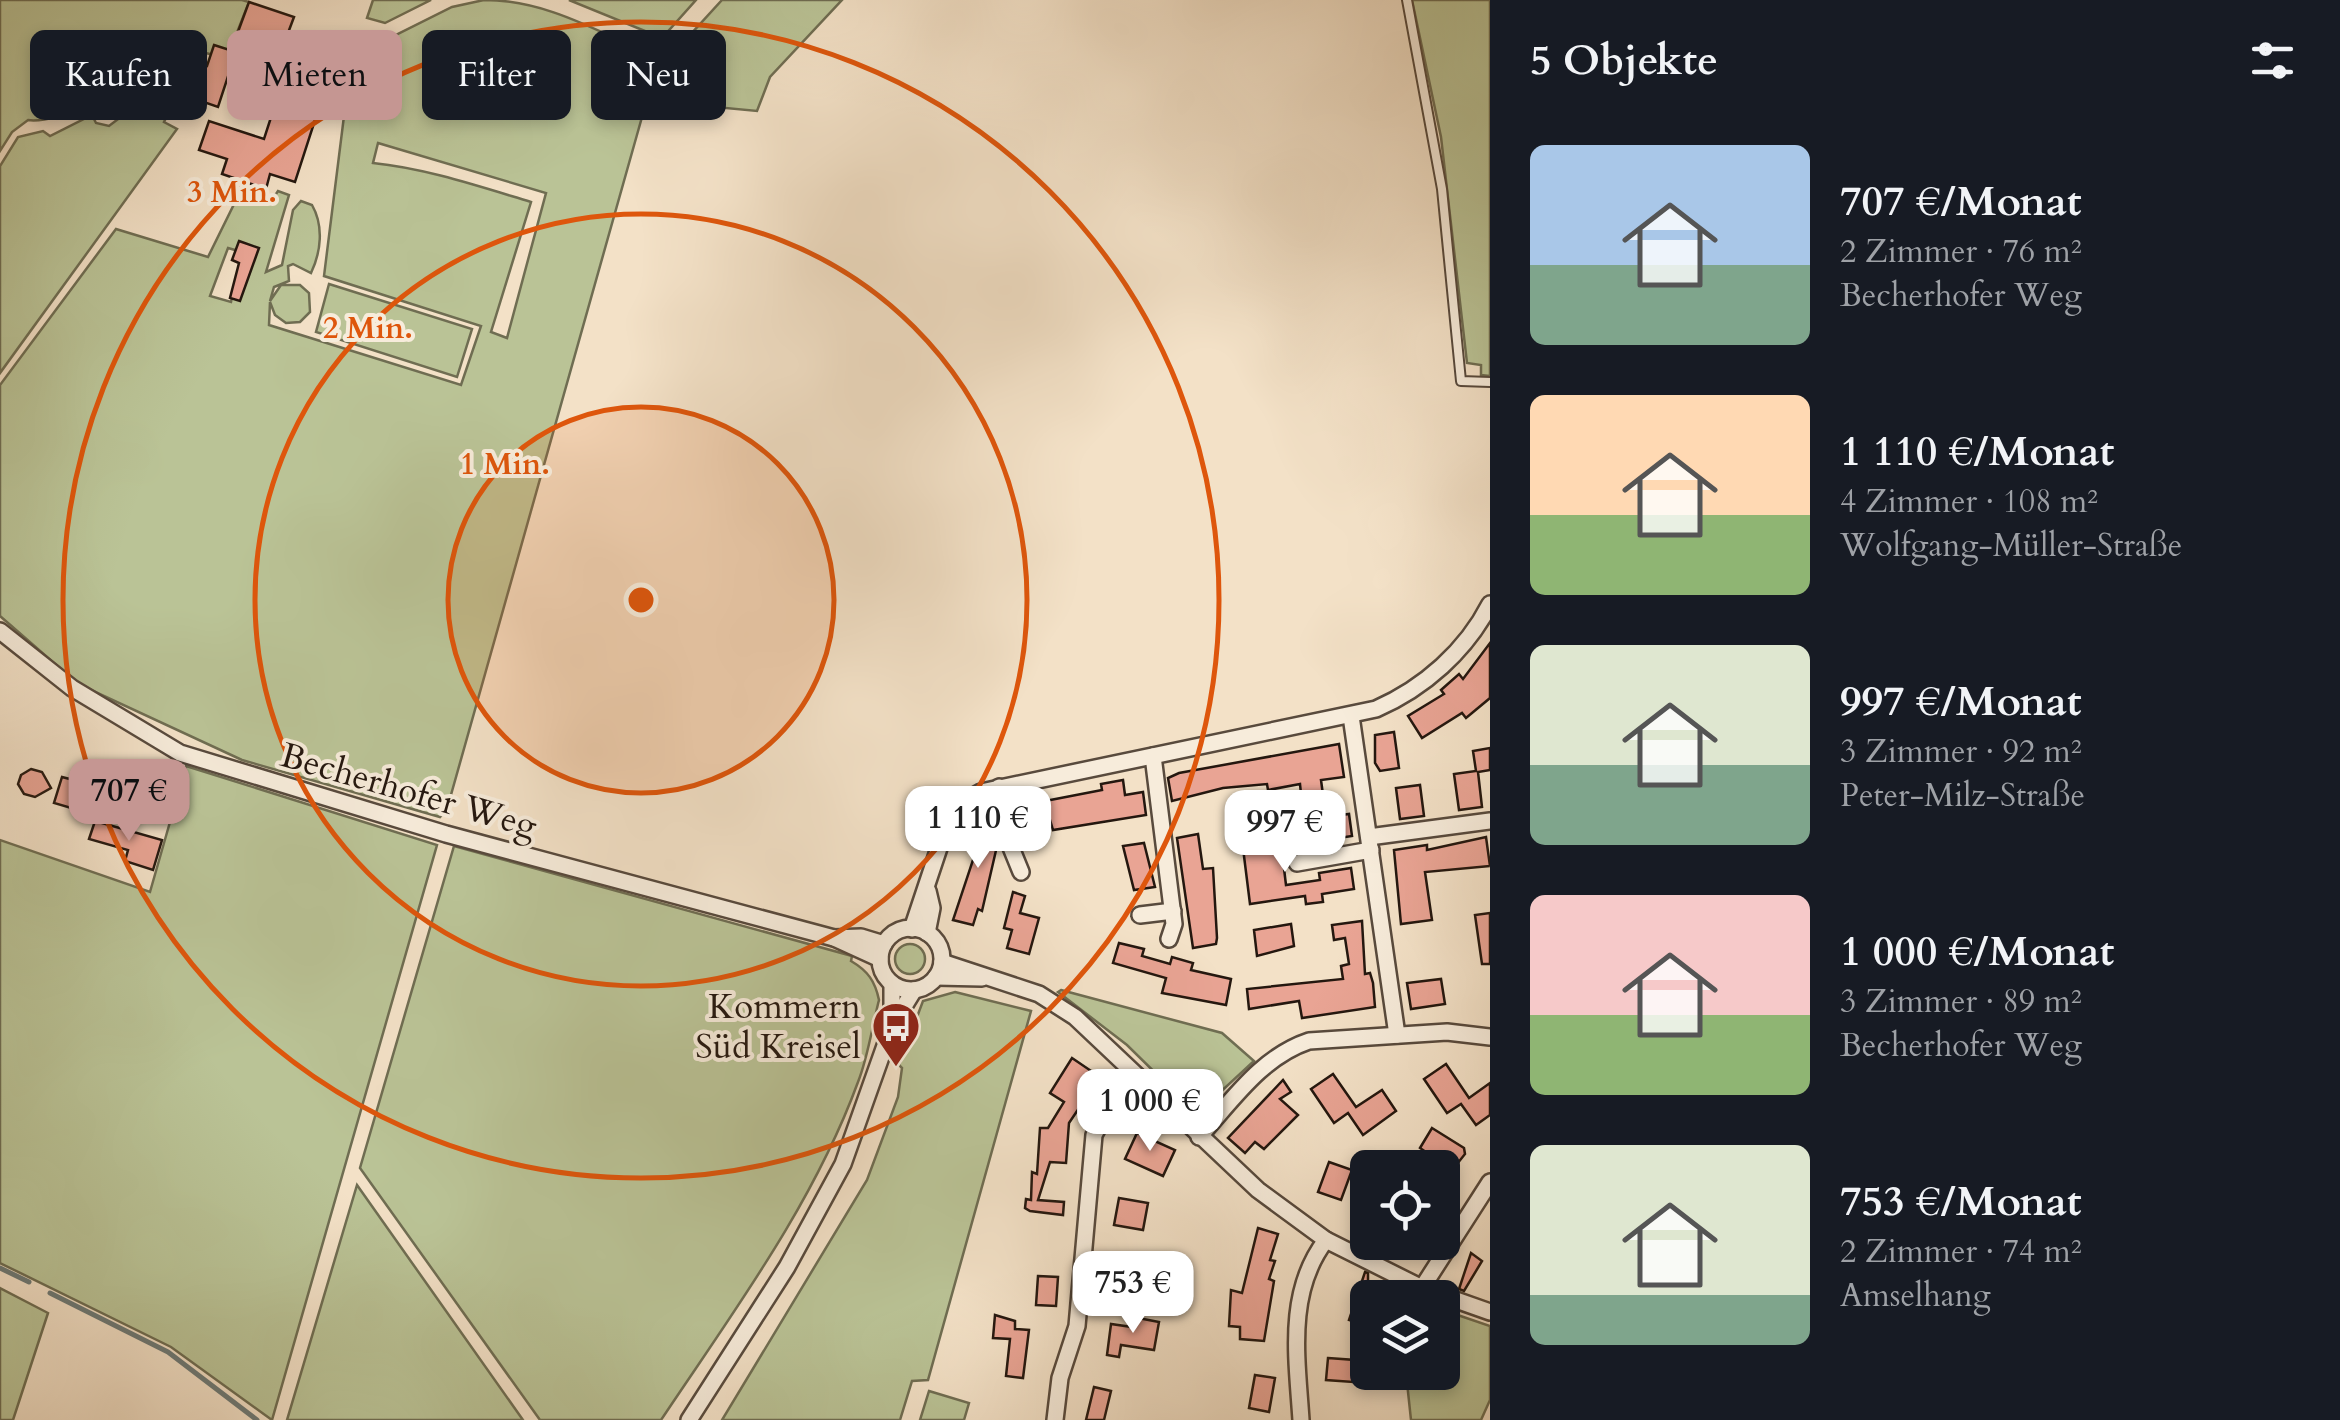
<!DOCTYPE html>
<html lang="de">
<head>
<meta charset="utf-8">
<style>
	:root { --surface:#171b24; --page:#242831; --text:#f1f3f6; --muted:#9ea1a6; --accent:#c59692 }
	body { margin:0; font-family:Cardo,serif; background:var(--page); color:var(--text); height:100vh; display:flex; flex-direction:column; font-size:38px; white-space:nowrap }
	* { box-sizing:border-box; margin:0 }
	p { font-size:32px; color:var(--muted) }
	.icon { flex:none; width:55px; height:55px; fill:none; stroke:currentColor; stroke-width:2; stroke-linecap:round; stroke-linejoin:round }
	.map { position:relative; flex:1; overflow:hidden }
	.side { display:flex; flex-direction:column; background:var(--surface); width:850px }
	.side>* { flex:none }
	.banner { position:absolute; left:30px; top:30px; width:950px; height:90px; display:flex; gap:20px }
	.fabs { position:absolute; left:1350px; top:1150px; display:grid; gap:20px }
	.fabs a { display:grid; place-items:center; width:110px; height:110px; border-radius:15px; background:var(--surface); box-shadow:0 5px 15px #0003; font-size:50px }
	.price { position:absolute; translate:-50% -85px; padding:0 22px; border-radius:20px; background:#fff; color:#222; font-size:32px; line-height:65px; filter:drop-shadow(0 2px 5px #0008) }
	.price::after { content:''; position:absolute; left:50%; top:60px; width:30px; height:22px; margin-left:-15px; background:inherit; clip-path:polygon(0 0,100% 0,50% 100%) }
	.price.selected { background:var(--accent); color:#111 }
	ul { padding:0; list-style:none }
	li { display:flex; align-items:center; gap:30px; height:250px; padding:0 40px }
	li span { display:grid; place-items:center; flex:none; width:280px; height:200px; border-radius:15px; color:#555 }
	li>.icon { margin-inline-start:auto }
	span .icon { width:120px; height:120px; fill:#fffc; stroke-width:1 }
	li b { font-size:42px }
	h2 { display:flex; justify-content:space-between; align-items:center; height:120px; padding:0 40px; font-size:42px }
	.chip { padding:0 35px; border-radius:15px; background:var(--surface); box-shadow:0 5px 15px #0003; font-size:35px; line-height:90px }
	.chip.selected { background:var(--accent); color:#111 }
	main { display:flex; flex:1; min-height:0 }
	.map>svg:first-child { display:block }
	.green { fill:#bac396; stroke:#6f6d52; stroke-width:2.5; fill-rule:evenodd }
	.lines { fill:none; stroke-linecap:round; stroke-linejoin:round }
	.stream { stroke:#6d7a77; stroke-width:5 }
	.building { fill:#e9a494; stroke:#24170f; stroke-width:2.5 }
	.service-casing { stroke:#584a3d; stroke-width:12 }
	.minor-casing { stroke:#584a3d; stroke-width:20 }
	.service { stroke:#f7ecdb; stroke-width:8 }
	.minor { stroke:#f7ecdb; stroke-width:15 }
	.ring { fill:none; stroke:#de560c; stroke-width:5 }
	.labels { text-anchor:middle; stroke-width:8; stroke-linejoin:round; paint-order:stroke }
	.street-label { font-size:35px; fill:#24170f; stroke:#f7ecdb }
	.poi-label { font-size:35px; fill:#24170f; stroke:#f7ecdb; text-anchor:end }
	.centre { fill:#de560c; stroke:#f7ecdb; stroke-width:5 }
	.ring-label { font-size:30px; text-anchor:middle; font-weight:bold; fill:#de560c; stroke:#f7ecdb; stroke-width:8; stroke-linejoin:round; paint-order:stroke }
</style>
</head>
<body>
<main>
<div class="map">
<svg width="1490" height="1420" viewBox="0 0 1490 1420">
	<rect width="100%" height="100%" fill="#f3e1c7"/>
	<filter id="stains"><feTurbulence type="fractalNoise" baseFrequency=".002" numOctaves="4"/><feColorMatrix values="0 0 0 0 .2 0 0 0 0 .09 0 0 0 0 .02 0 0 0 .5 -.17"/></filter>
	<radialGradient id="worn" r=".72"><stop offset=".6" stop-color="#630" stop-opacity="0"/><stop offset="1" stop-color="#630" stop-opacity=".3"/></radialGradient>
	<g class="green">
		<path d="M 0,0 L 242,0 L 249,2 L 227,58 L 197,51 L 184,91 L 160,63 C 145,86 55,125 28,120 L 12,132 L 0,151 Z"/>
		<polygon points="373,0 431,0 385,23 367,18"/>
		<path d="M 484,0 C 545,0 595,30 650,54 L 653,78 L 447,809 L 440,817 L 242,760 L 78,684 L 0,616 L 0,385 L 116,229 L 208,257 L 243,186 L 261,191 L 272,200 L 278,191 L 289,195 L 266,272 L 282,265 L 293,210 L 301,201 L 312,205 C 324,226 321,252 311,273 L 293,264 L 288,266 L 289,281 L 274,287 L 270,301 L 281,285 L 300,285 L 309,293 L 310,312 L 300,322 L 286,323 L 275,315 L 270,302 L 269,325 L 461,385 L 481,326 L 324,276 L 348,84 L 358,54 L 452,7 ZM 378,143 L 546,193 L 507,338 L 491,332 L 531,202 C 478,186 424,168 373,163 ZM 228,248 L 242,252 L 231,302 L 210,296 Z"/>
		<polygon points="569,0 696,0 662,38"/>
		<polygon points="722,0 842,0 770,77 757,111 662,102 680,46"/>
		<polygon points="1412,0 1490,0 1490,376 1481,375 1481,365 1467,363 1441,137"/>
		<polygon points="171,92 175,100 164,122 177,129 0,373 0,166 18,137 43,131 50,136 92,115 96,123 109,126 134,107 150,116 162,94"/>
		<polygon points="329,284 472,329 457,377 316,332"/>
		<polygon points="186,766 437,845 272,1420 171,1347 0,1263 0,840 150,892"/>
		<path d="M 454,846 L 852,956 L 851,961 C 868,971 875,981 879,1000 C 872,1027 868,1057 858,1082 C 813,1205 733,1312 661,1420 L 540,1420 L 360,1168 Z"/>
		<circle cx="910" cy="959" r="15"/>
		<polygon points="1061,990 1222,1033 1254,1061 1201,1110 1193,1110 1127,1045 1058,992"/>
		<polygon points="955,992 1031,1011 928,1380 912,1381 900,1420 722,1420 867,1180 898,1097 902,1068 899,1065 923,1001"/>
		<polygon points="357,1185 523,1420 287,1420"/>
		<polygon points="0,1288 48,1313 13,1420 0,1420"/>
		<polygon points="1443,1310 1490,1326 1490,1400 1481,1420 1411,1420 1406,1373 1442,1372"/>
		<polygon points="929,1391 969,1403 964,1420 920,1420"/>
	</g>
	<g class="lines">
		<g class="stream">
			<polyline points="0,1268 29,1282"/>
			<polyline points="50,1293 168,1352 257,1420"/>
		</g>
	</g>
	<g class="building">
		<polygon points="249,2 294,17 288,33 338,49 295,182 270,174 266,189 222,174 227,159 199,150 209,121 264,139 288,65 232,48"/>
		<polygon points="214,45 236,52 218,107 192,98 201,64 207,66"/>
		<polygon points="363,52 378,59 369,77 355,71"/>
		<polygon points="239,241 259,248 240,301 230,298 239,263 232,260"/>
		<polygon points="1490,643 1490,698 1466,718 1462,713 1422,738 1408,716 1444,694 1441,690 1459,674 1463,679"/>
		<polygon points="1394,732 1399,768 1380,771 1375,763 1375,735"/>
		<polygon points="1339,744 1344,777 1321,780 1326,817 1349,814 1352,836 1306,843 1300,784 1268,790 1267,784 1223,788 1172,801 1168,778 1179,773"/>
		<polygon points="1490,748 1490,770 1478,772 1482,807 1459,810 1454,774 1476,771 1473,751"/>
		<polygon points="31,769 42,772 51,788 35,797 24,794 18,784 21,775"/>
		<polygon points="62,777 85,783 78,810 54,803"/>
		<polygon points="1123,780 1125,795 1143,792 1146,815 1053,830 1050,820 1018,826 1013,801 1039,796 1040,802 1102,790 1101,784"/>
		<polygon points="1420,785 1424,816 1400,819 1396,788"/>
		<polygon points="989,808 997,846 982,911 978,909 973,925 953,920 979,842 973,819"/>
		<polygon points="95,821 162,840 153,870 125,861 128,850 89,839"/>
		<polygon points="1198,834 1203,869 1213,868 1217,938 1216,944 1193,948 1177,838"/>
		<polygon points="1280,835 1286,885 1320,880 1319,873 1351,868 1354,889 1322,894 1323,902 1306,904 1305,896 1250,904 1242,840"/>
		<polygon points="1486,837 1490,866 1425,872 1432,920 1401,924 1394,850 1427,845 1427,850"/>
		<polygon points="1144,843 1155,887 1134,890 1123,846"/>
		<polygon points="1013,892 1025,896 1020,913 1039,918 1029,954 1007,948 1012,930 1004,928"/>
		<polygon points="1490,913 1490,964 1482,964 1475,915"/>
		<polygon points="1362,921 1365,974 1370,973 1373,983 1375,1007 1302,1018 1299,1001 1249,1009 1247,989 1343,979 1341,966 1349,964 1345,938 1334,940 1332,925"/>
		<polygon points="1291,924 1294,946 1257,956 1254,930"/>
		<polygon points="1119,943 1144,949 1142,956 1170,964 1172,957 1193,963 1191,970 1231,979 1226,1005 1162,993 1166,978 1113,963"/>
		<polygon points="1441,979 1445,1004 1411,1009 1407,983"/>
		<polygon points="1072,1058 1100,1077 1069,1123 1066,1163 1050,1162 1038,1200 1064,1202 1063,1215 1030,1211 1025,1208 1026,1199 1031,1200 1032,1172 1037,1174 1040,1128 1048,1128 1064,1102 1050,1093"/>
		<polygon points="1446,1064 1469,1098 1490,1083 1490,1115 1476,1125 1461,1104 1447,1113 1424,1079"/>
		<polygon points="1333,1074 1356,1107 1382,1090 1396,1111 1363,1135 1348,1113 1334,1123 1311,1089"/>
		<polygon points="1283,1080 1291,1092 1280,1099 1298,1115 1264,1149 1255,1142 1245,1153 1228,1138"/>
		<polygon points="1432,1128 1464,1148 1465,1154 1442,1183 1442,1168 1427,1168 1433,1157 1420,1148"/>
		<polygon points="1137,1133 1175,1150 1163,1176 1125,1159"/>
		<polygon points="1329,1162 1352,1170 1341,1200 1318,1192"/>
		<polygon points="1119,1198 1148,1203 1143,1230 1114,1225"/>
		<polygon points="1258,1228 1278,1234 1270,1260 1275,1261 1269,1279 1274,1281 1264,1341 1240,1339 1240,1327 1229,1326 1231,1290 1242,1293"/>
		<polygon points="1471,1253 1482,1261 1464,1291 1459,1289"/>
		<polygon points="1118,1265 1146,1272 1141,1291 1113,1284"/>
		<polygon points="1365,1272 1368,1273 1368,1326 1349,1320"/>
		<polygon points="1038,1276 1058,1277 1056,1306 1036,1305"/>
		<polygon points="995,1315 1015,1321 1015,1329 1029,1330 1023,1378 1006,1376 1010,1339 993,1338"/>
		<polygon points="1133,1317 1159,1322 1154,1350 1121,1345 1119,1357 1107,1355 1111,1324 1132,1327"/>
		<polygon points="1328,1358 1355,1360 1353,1382 1326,1380"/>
		<polygon points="1255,1375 1275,1378 1269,1412 1249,1408"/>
		<polygon points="1094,1387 1111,1391 1104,1420 1086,1420"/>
	</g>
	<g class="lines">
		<g class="service-casing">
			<polyline id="service" points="1407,0 1442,189 1461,381 1490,382"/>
		</g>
		<g class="minor-casing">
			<g id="minor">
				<polyline points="0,631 72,688 180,753 446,834 834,938 880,959"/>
				<polyline points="1351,716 1397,1035"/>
				<polyline points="1153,756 1174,924 1169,939"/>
				<polyline points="999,787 1010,845 1021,872"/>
				<polyline points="1369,837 1490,821"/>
				<polyline points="1297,863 1371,850"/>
				<polyline points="1140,915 1173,911"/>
				<circle cx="911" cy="959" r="31"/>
				<path d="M 912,929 L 947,824 L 962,803 L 981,792 L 1376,709 C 1424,688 1466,651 1490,604"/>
				<polyline points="927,933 932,908 928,891"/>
				<polyline points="834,938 861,937 884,944"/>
				<polyline points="942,962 1039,994 1075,1017 1258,1190 1326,1240 1422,1288 1490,1312"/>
				<polyline points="936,977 982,978"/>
				<polyline points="892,1026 892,984"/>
				<path d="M 1199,1137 C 1232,1101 1261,1057 1309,1041 L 1447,1032 L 1490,1037"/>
				<polyline points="1422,1288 1490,1182"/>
				<polyline points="689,1420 787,1267 843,1164 892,1026 914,990"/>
				<polyline points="1055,1420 1060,1378 1077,1326 1094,1135 1106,1113 1140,1078"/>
				<path d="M 1301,1420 C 1297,1358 1286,1292 1326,1240"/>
			</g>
		</g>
		<use href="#service" class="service"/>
		<use href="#minor" class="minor"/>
	</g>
	<circle cx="641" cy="600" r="193" fill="#de560c" fill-opacity=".12"/>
	<g class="ring">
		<circle cx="641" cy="600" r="193"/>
		<circle cx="641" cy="600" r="386"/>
		<circle cx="641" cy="600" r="578"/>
	</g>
	<defs>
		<g id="bus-pin" transform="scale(2.5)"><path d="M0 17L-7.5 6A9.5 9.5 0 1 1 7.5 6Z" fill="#8f2418" stroke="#f7ecdb"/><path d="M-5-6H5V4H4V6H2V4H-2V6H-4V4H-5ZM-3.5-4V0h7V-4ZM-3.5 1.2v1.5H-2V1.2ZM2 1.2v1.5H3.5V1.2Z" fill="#fff"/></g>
	</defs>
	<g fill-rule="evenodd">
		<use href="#bus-pin" x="896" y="1026"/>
	</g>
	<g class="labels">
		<g class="street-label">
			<text transform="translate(409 790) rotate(16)" y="12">Becherhofer Weg</text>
		</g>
		<g class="poi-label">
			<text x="861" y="1018">Kommern<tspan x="861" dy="40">Süd Kreisel</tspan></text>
		</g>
	</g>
	<circle cx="641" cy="600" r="15" class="centre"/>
	<g class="ring-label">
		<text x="232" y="202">3 Min.</text>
		<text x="368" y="338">2 Min.</text>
		<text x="505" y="474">1 Min.</text>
	</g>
	<rect width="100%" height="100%" filter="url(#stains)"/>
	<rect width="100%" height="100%" fill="url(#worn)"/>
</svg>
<div class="fabs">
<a><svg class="icon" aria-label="locate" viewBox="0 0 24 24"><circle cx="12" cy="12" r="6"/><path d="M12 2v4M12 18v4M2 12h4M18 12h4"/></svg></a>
<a><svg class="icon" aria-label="layers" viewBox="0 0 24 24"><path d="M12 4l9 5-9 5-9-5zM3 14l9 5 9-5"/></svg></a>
</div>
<b class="price selected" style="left:129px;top:844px">707 €</b>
<b class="price" style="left:978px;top:871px">1 110 €</b>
<b class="price" style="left:1285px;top:875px">997 €</b>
<b class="price" style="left:1150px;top:1154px">1 000 €</b>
<b class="price" style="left:1133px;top:1336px">753 €</b>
<div class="banner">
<a class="chip">Kaufen</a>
<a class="chip selected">Mieten</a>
<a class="chip">Filter</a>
<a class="chip">Neu</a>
</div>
</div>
<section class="side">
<h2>5 Objekte<svg class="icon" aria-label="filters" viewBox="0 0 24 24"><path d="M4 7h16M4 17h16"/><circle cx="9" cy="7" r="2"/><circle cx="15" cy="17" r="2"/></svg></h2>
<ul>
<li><span style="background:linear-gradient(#a9c7e8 60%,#7fa58c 0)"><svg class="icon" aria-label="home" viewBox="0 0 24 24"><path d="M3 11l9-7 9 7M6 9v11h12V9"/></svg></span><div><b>707 €/Monat</b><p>2 Zimmer · 76 m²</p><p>Becherhofer Weg</p></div></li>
<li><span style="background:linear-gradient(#ffd9b3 60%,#8fb573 0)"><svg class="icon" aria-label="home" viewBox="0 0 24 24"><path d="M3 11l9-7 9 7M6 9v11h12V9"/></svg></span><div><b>1 110 €/Monat</b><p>4 Zimmer · 108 m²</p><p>Wolfgang-Müller-Straße</p></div></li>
<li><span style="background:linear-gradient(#dfe7d0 60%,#7fa58c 0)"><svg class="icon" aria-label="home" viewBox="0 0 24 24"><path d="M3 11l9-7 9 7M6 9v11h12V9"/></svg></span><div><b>997 €/Monat</b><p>3 Zimmer · 92 m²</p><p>Peter-Milz-Straße</p></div></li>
<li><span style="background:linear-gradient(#f6c9c9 60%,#8fb573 0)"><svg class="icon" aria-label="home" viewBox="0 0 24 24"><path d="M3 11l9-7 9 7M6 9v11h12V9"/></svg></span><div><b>1 000 €/Monat</b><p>3 Zimmer · 89 m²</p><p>Becherhofer Weg</p></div></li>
<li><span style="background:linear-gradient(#dfe7d0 75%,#7fa58c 0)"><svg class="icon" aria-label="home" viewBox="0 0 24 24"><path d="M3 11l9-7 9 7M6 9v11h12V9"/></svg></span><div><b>753 €/Monat</b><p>2 Zimmer · 74 m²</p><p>Amselhang</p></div></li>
</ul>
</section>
</main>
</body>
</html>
